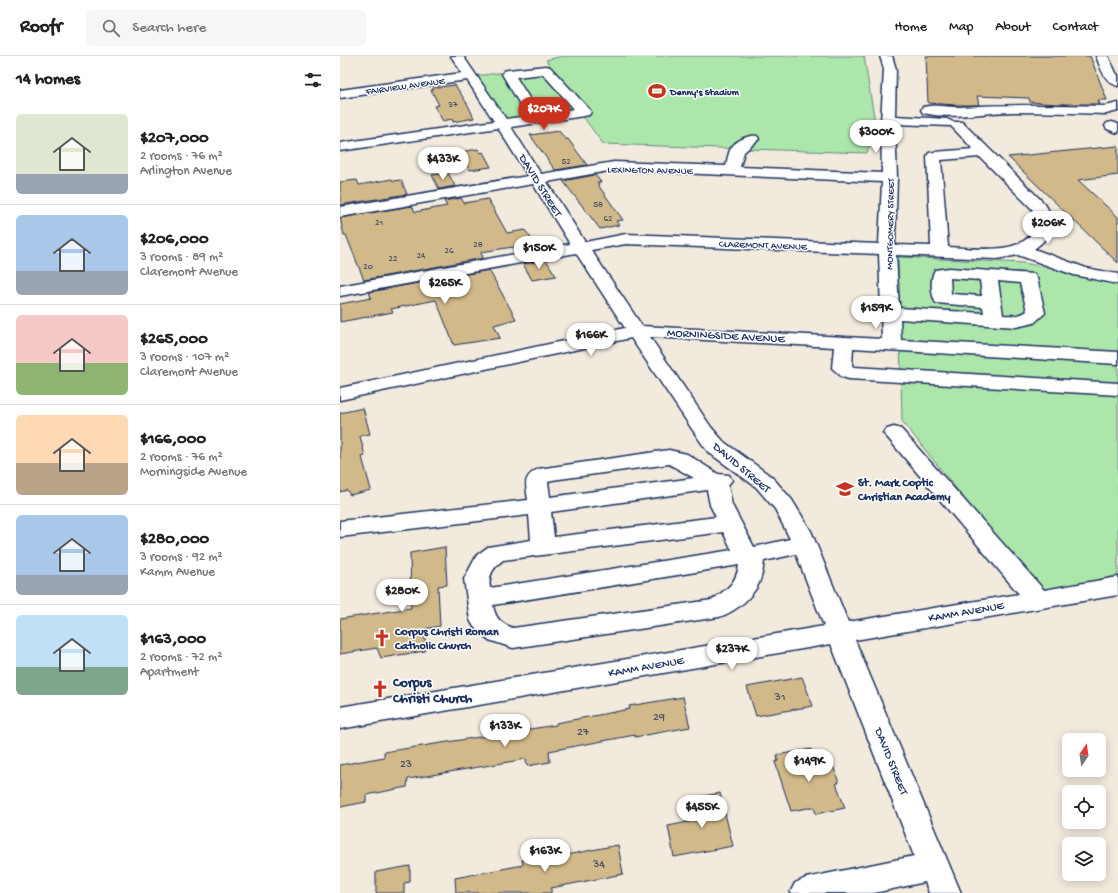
<!DOCTYPE html>
<html lang="en">
<head>
<meta charset="utf-8">
<style>
	:root { --surface:#fff; --page:#f6f6f6; --text:#222; --muted:#767676; --line:#e0e0e0; --accent:#c8321e }
	body { margin:0; font-family:"Gochi Hand",sans-serif; background:var(--page); color:var(--text); height:100vh; display:flex; flex-direction:column; font-size:15px; white-space:nowrap }
	* { box-sizing:border-box; margin:0 }
	p { font-size:13px; color:var(--muted) }
	.icon { flex:none; width:22px; height:22px; fill:none; stroke:currentColor; stroke-width:2; stroke-linecap:round; stroke-linejoin:round }
	.map { position:relative; flex:1; overflow:hidden }
	.side { display:flex; flex-direction:column; background:var(--surface); width:340px }
	.side>* { flex:none }
	.needle { width:26px; rotate:13deg }
	.controls { position:absolute; left:722px; top:677px; display:grid; gap:8px }
	.controls a { display:grid; place-items:center; width:44px; height:44px; border-radius:6px; background:var(--surface); box-shadow:0 2px 10px #0003; font-size:20px }
	.price { position:absolute; translate:-50% -34px; padding:0 9px; border-radius:14px; background:#fff; color:#222; font-size:13px; line-height:26px; filter:drop-shadow(0 1px 2px #0008) }
	.price::after { content:''; position:absolute; left:50%; top:24px; width:12px; height:9px; margin-left:-6px; background:inherit; clip-path:polygon(0 0,100% 0,50% 100%) }
	.price.current { background:var(--accent); color:#fff }
	ul { padding:0; list-style:none }
	li { display:flex; align-items:center; gap:12px; height:100px; padding:0 16px }
	li+li { border-top:1px solid var(--line) }
	li span { display:grid; place-items:center; flex:none; width:112px; height:80px; border-radius:6px; color:#555 }
	li>.icon { margin-inline-start:auto }
	span .icon { width:48px; height:48px; fill:#fffc; stroke-width:1 }
	li b { font-size:17px }
	h2 { display:flex; justify-content:space-between; align-items:center; height:48px; padding:0 16px; font-size:17px }
	header { display:flex; align-items:center; gap:24px; box-sizing:border-box; height:56px; padding:0 20px; background:var(--surface); border-bottom:1px solid var(--line) }
	header strong { font-size:19px }
	nav { display:flex; gap:22px; margin-inline-start:auto; font-size:14px }
	.search { width:280px; height:36px; background:var(--page); display:flex; align-items:center; gap:10px; box-sizing:border-box; padding:0 14px; border-radius:6px; color:var(--muted); font-size:15px }
	main { display:flex; flex:1; min-height:0 }
	.map>svg:first-child { display:block }
	.green { fill:#ace6aa; stroke:#648a84 }
	.building { fill:#d2b989; stroke:#1b2f5e }
	.lines { fill:none; stroke-linecap:round; stroke-linejoin:round }
	.minor-casing { stroke:#1b2f5e; stroke-width:3 }
	.minor { fill:#fff; fill-rule:evenodd }
	.labels { text-anchor:middle; stroke-width:3; stroke-linejoin:round; paint-order:stroke }
	.far-number-label { font-size:9px; fill:#495269 }
	.far-street-label { font-size:10px; fill:#1b2f5e; stroke:#fff }
	.far-poi-label { font-size:10px; font-weight:bold; fill:#1b2f5e; stroke:#fff; text-anchor:start }
	.street-label { font-size:12px; fill:#1b2f5e; stroke:#fff }
	.poi-label { font-size:12px; font-weight:bold; fill:#1b2f5e; stroke:#fff; text-anchor:start }
	.near-number-label { font-size:12px; fill:#495269 }
	.near-poi-label { font-size:14px; font-weight:bold; fill:#1b2f5e; stroke:#fff; text-anchor:start }
</style>
</head>
<body>
<header>
<strong>Roofr</strong>
<div class="search"><svg class="icon" aria-label="search" viewBox="0 0 24 24"><circle cx="10" cy="10" r="6"/><path d="M15 15l6 6"/></svg>Search here</div>
<nav><a>Home</a><a>Map</a><a>About</a><a>Contact</a></nav>
</header>
<main>
<section class="side">
<h2>14 homes<svg class="icon" aria-label="filters" viewBox="0 0 24 24"><path d="M4 7h16M4 17h16"/><circle cx="9" cy="7" r="2"/><circle cx="15" cy="17" r="2"/></svg></h2>
<ul>
<li><span style="background:linear-gradient(#dfe7d0 75%,#9aa5b1 0)"><svg class="icon" aria-label="home" viewBox="0 0 24 24"><path d="M3 11l9-7 9 7M6 9v11h12V9"/></svg></span><div><b>$207,000</b><p>2 rooms · 76 m²</p><p>Arlington Avenue</p></div></li>
<li><span style="background:linear-gradient(#a9c7e8 70%,#9aa5b1 0)"><svg class="icon" aria-label="home" viewBox="0 0 24 24"><path d="M3 11l9-7 9 7M6 9v11h12V9"/></svg></span><div><b>$206,000</b><p>3 rooms · 89 m²</p><p>Claremont Avenue</p></div></li>
<li><span style="background:linear-gradient(#f6c9c9 60%,#8fb573 0)"><svg class="icon" aria-label="home" viewBox="0 0 24 24"><path d="M3 11l9-7 9 7M6 9v11h12V9"/></svg></span><div><b>$265,000</b><p>3 rooms · 107 m²</p><p>Claremont Avenue</p></div></li>
<li><span style="background:linear-gradient(#ffd9b3 60%,#b9a48a 0)"><svg class="icon" aria-label="home" viewBox="0 0 24 24"><path d="M3 11l9-7 9 7M6 9v11h12V9"/></svg></span><div><b>$166,000</b><p>2 rooms · 76 m²</p><p>Morningside Avenue</p></div></li>
<li><span style="background:linear-gradient(#a9c7e8 75%,#9aa5b1 0)"><svg class="icon" aria-label="home" viewBox="0 0 24 24"><path d="M3 11l9-7 9 7M6 9v11h12V9"/></svg></span><div><b>$280,000</b><p>3 rooms · 92 m²</p><p>Kamm Avenue</p></div></li>
<li><span style="background:linear-gradient(#bfe0f5 65%,#7fa58c 0)"><svg class="icon" aria-label="home" viewBox="0 0 24 24"><path d="M3 11l9-7 9 7M6 9v11h12V9"/></svg></span><div><b>$163,000</b><p>2 rooms · 72 m²</p><p>Apartment</p></div></li>
</ul>
</section>
<div class="map">
<svg width="778" height="837" viewBox="0 0 778 837">
	<rect width="100%" height="100%" fill="#f2eadc"/>
	<filter id="ink" filterUnits="userSpaceOnUse"><feTurbulence type="fractalNoise" baseFrequency=".025" numOctaves="2"/><feDisplacementMap in="SourceGraphic" scale="8" xChannelSelector="R" yChannelSelector="G"/><feConvolveMatrix kernelMatrix="1 2 1 2 8 2 1 2 1" color-interpolation-filters="sRGB"/></filter>
	<g filter="url(#ink)">
		<g class="green">
			<polygon points="223,0 524,0 535,67 527,97 263,88 242,59 170,69 136,20 210,10 206,4"/>
			<polygon points="558,201 684,207 778,227 778,531 705,543 562,365"/>
		</g>
		<g class="building">
			<polygon points="586,0 750,0 767,44 758,44 760,48 716,48 690,46 689,42 637,40 639,49 616,49 588,47"/>
			<polygon points="115,29 128,49 134,62 113,66 112,63 103,65 94,50 99,49 91,34 93,34 93,32"/>
			<polygon points="219,75 225,83 228,83 247,109 215,114 190,79"/>
			<polygon points="778,90 778,119 738,124 778,161 778,207 668,101"/>
			<polygon points="138,93 141,97 143,96 151,111 130,114 120,96"/>
			<polygon points="108,117 115,130 99,133 92,119"/>
			<polygon points="255,119 261,126 257,126 259,128 258,129 283,164 276,165 279,169 260,173 223,125"/>
			<polygon points="52,123 53,125 61,124 67,138 0,149 0,126 17,124 19,129"/>
			<polygon points="121,142 124,147 148,143 167,177 185,174 198,192 176,196 173,191 141,196 143,202 24,224 6,179 4,179 0,162 72,150 75,156 107,150 104,145"/>
			<polygon points="206,204 216,220 192,224 183,208"/>
			<polygon points="149,214 176,263 154,269 160,282 114,289 96,244 51,253 53,256 0,266 0,248 31,242 29,236"/>
			<polygon points="23,352 30,378 20,380 25,400 22,401 31,434 10,439 7,434 0,436 0,357"/>
			<polygon points="105,491 107,529 98,530 100,570 85,573 85,595 41,602 37,592 0,598 0,563 71,552 70,497"/>
			<polygon points="462,621 473,650 416,660 407,631"/>
			<polygon points="343,641 350,671 295,681 295,679 209,695 210,706 187,710 186,703 68,723 67,731 26,739 26,746 0,751 0,709 44,701 44,696 216,669 216,667 290,653 289,650"/>
			<polygon points="471,693 477,710 492,707 499,727 496,727 505,752 476,758 474,751 451,755 435,706 438,705 437,699"/>
			<polygon points="380,737 393,790 334,801 328,770 358,764 353,742"/>
			<polygon points="278,789 283,818 211,832 211,837 116,837 115,822 183,809 182,804 216,797 216,801"/>
			<polygon points="70,810 70,826 64,827 64,837 36,837 36,816"/>
		</g>
		<g class="lines">
			<g class="minor-casing">
				<g id="minor">
					<path d="M 111,0 L 123,0 L 166,63 L 187,60 L 162,18 L 164,15 L 168,14 L 206,10 L 210,11 L 249,53 L 251,56 L 249,59 L 244,60 L 171,71 L 201,118 L 274,106 L 386,110 C 387,105 388,99 390,94 C 393,86 408,78 417,80 L 419,83 L 404,96 L 400,111 L 542,117 L 541,67 L 544,13 L 540,0 L 552,0 L 556,13 L 555,60 L 607,63 L 613,66 L 622,66 L 704,147 C 718,166 712,180 694,193 L 746,212 L 778,218 L 778,228 L 734,219 L 678,199 L 657,203 L 556,199 L 559,252 L 644,257 L 643,251 L 596,247 C 591,240 590,221 595,214 L 609,212 L 694,218 L 697,222 L 705,257 L 694,267 L 676,271 L 560,263 L 561,284 L 778,296 L 778,308 L 513,292 L 512,310 L 514,311 L 778,327 L 778,339 L 509,323 L 502,321 L 492,312 L 494,291 L 310,281 L 371,371 L 384,386 L 432,421 L 452,444 L 471,475 L 508,566 L 679,538 L 547,381 L 543,377 L 547,373 L 554,371 L 561,373 L 704,534 L 778,521 L 778,539 L 515,584 L 621,837 L 589,837 L 585,826 L 534,837 L 450,837 L 455,827 L 466,822 L 574,800 L 491,588 L 0,673 L 0,651 L 484,570 L 456,498 L 424,505 C 423,510 423,516 421,521 C 417,538 396,556 379,561 L 173,592 L 149,584 L 134,571 L 130,564 L 124,523 L 137,499 L 148,491 L 191,484 L 189,459 L 0,481 L 0,465 L 188,444 C 186,427 182,422 198,413 L 329,394 L 347,398 L 378,418 L 389,419 L 392,424 L 388,429 L 392,449 L 414,491 L 450,483 L 435,453 L 416,431 L 368,396 L 356,379 L 291,282 L 0,344 L 0,332 L 285,272 L 236,197 L 0,240 L 0,230 L 230,188 L 193,128 L 0,161 L 0,151 L 188,120 L 158,72 L 0,95 L 0,87 L 154,65 L 127,24 L 0,42 L 0,34 L 122,17 ZM 203,18 L 234,53 L 199,58 L 176,21 ZM 555,68 L 611,70 L 633,93 L 594,96 L 589,97 L 587,100 L 591,190 L 555,189 L 557,122 ZM 640,101 L 692,153 C 697,160 697,167 694,174 C 681,200 632,192 608,191 L 601,104 ZM 274,114 L 542,126 L 539,188 L 286,178 L 245,186 L 207,126 ZM 286,188 L 539,198 L 542,283 L 302,270 L 251,194 ZM 610,222 L 640,224 L 642,240 L 611,238 ZM 658,225 L 680,227 L 687,255 C 679,261 671,259 663,259 ZM 329,408 L 354,422 L 210,441 L 208,426 L 212,424 ZM 367,434 L 370,449 L 376,461 L 214,481 L 211,456 ZM 383,476 L 392,494 L 150,532 C 148,519 153,512 163,504 ZM 399,509 C 396,528 387,533 372,544 L 173,572 C 161,568 155,562 153,549 Z"/>
					<path d="M 756,0 L 768,0 L 776,17 L 778,19 L 778,30 C 764,26 761,12 756,0 Z"/>
					<path d="M 778,47 L 778,55 L 766,58 C 735,57 704,56 673,56 C 644,56 612,64 583,57 L 581,54 L 583,51 C 595,48 608,51 620,51 C 669,48 717,49 766,50 Z"/>
					<polygon points="772,66 778,68 778,77 767,73 765,70 767,67"/>
				</g>
			</g>
			<use href="#minor" class="minor"/>
		</g>
	</g>
	<defs>
		<g id="stadium-bare" transform="scale(1.38)"><path d="M0-5a6.5 5 0 1 0 0 10a6.5 5 0 1 0 0-10ZM-3.5-1.8h7v3.6h-7Z" fill="#c8321e" stroke="#fff" stroke-width="2.5" paint-order="stroke"/></g>
		<g id="school-bare" transform="scale(1.38)"><path d="M0-5L7-2L0 1L-7-2ZM-4 1L0 2.5L4 1V4Q0 6-4 4Z" fill="#c8321e" stroke="#fff" stroke-width="2.5" paint-order="stroke"/></g>
		<g id="church-bare" transform="scale(1.38)"><path d="M-1.2-6h2.4v3.5h3.3v2.4h-3.3V6h-2.4V-.1h-3.3v-2.4h3.3Z" fill="#c8321e" stroke="#fff" stroke-width="2.5" paint-order="stroke"/></g>
	</defs>
	<g fill-rule="evenodd">
		<use href="#stadium-bare" x="317" y="35"/>
		<use href="#school-bare" x="505" y="433"/>
		<use href="#church-bare" x="42" y="582"/>
		<use href="#church-bare" x="40" y="633"/>
	</g>
	<g class="labels">
		<g class="far-number-label">
			<text x="113" y="51">37</text>
			<text x="226" y="108">52</text>
			<text x="258" y="151">58</text>
			<text x="268" y="165">62</text>
			<text x="39" y="169">21</text>
			<text x="138" y="191">28</text>
			<text x="109" y="197">26</text>
			<text x="81" y="202">24</text>
			<text x="53" y="205">22</text>
			<text x="28" y="213">20</text>
		</g>
		<g class="far-street-label">
			<text transform="translate(65 29) rotate(-8)" y="4">FAIRVIEW AVENUE</text>
			<text transform="translate(310 113) rotate(1)" y="4">LEXINGTON AVENUE</text>
			<text transform="translate(549 168) rotate(-89)" y="4">MONTGOMERY STREET</text>
			<text transform="translate(423 188) rotate(2)" y="4">CLAREMONT AVENUE</text>
		</g>
		<g class="far-poi-label">
			<text x="330" y="39">Denny's Stadium</text>
		</g>
		<g class="street-label">
			<text transform="translate(201 129) rotate(58)" y="4">DAVID STREET</text>
			<text transform="translate(386 279) rotate(3)" y="4">MORNINGSIDE AVENUE</text>
			<text transform="translate(402 411) rotate(40)" y="4">DAVID STREET</text>
			<text transform="translate(626 555) rotate(-10)" y="4">KAMM AVENUE</text>
			<text transform="translate(306 610) rotate(-10)" y="4">KAMM AVENUE</text>
			<text transform="translate(552 705) rotate(68)" y="4">DAVID STREET</text>
		</g>
		<g class="poi-label">
			<text x="518" y="430">St. Mark Coptic<tspan x="518" dy="14">Christian Academy</tspan></text>
			<text x="55" y="579">Corpus Christi Roman<tspan x="55" dy="14">Catholic Church</tspan></text>
		</g>
		<g class="near-number-label">
			<text x="440" y="644">31</text>
			<text x="319" y="664">29</text>
			<text x="243" y="679">27</text>
			<text x="66" y="711">23</text>
			<text x="259" y="811">34</text>
		</g>
		<g class="near-poi-label">
			<text x="53" y="630">Corpus<tspan x="53" dy="16">Christi Church</tspan></text>
		</g>
	</g>
</svg>
<div class="controls">
<a><svg class="needle" viewBox="-14 -14 28 28"><path d="M0-13l5 13h-10z" fill="#e53935"/><path d="M0 13l5-13h-10z" fill="#767676"/></svg></a>
<a><svg class="icon" aria-label="locate" viewBox="0 0 24 24"><circle cx="12" cy="12" r="6"/><path d="M12 2v4M12 18v4M2 12h4M18 12h4"/></svg></a>
<a><svg class="icon" aria-label="layers" viewBox="0 0 24 24"><path d="M12 4l9 5-9 5-9-5zM3 14l9 5 9-5"/></svg></a>
</div>
<b class="price current" style="left:204px;top:75px">$207K</b>
<b class="price" style="left:536px;top:98px">$300K</b>
<b class="price" style="left:103px;top:125px">$433K</b>
<b class="price" style="left:708px;top:189px">$206K</b>
<b class="price" style="left:199px;top:214px">$150K</b>
<b class="price" style="left:105px;top:249px">$265K</b>
<b class="price" style="left:536px;top:274px">$159K</b>
<b class="price" style="left:251px;top:301px">$166K</b>
<b class="price" style="left:62px;top:557px">$280K</b>
<b class="price" style="left:392px;top:615px">$237K</b>
<b class="price" style="left:165px;top:692px">$133K</b>
<b class="price" style="left:469px;top:727px">$149K</b>
<b class="price" style="left:362px;top:773px">$455K</b>
<b class="price" style="left:205px;top:817px">$163K</b>
</div>
</main>
</body>
</html>
